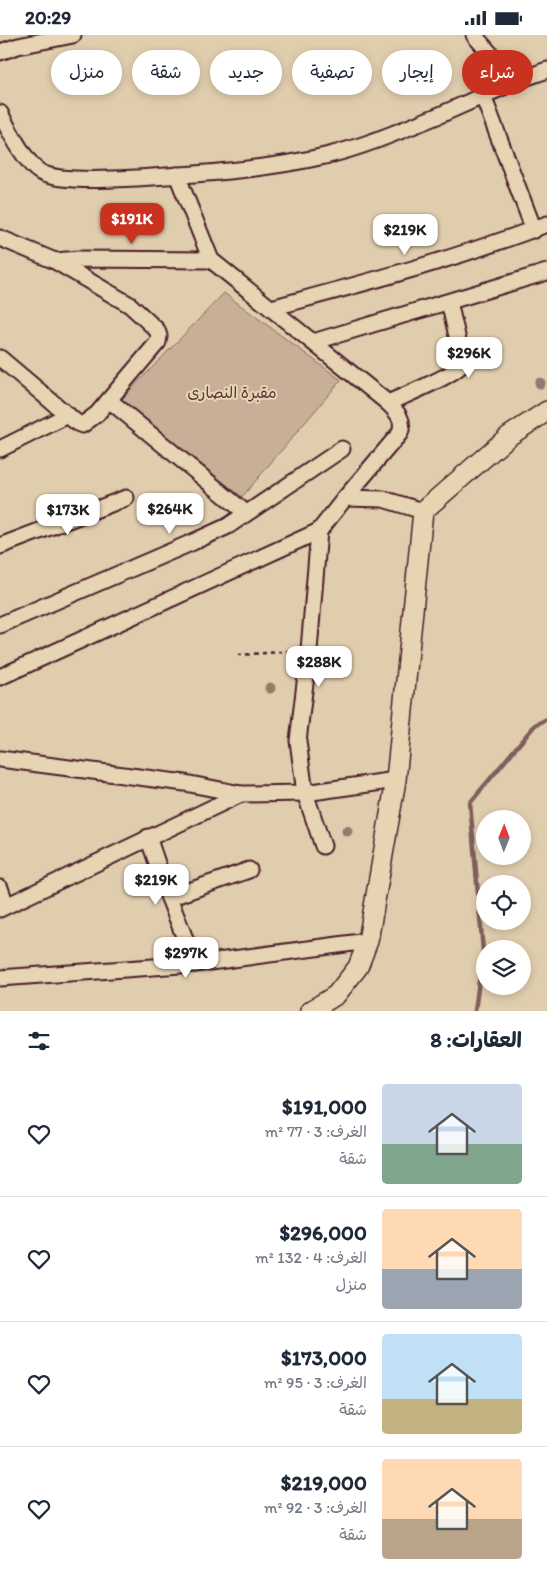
<!DOCTYPE html>
<html lang="ar">
<head>
<meta charset="utf-8">
<style>
	:root { --surface:#fff; --page:#f6f6f7; --text:#1f2937; --muted:#747a83; --line:#e0e1e3; --accent:#c8321e }
	body { margin:0; font-family:Itim,"Playpen Sans Arabic",sans-serif; background:var(--page); color:var(--text); direction:rtl; height:100vh; display:flex; flex-direction:column; font-size:19px; white-space:nowrap }
	* { box-sizing:border-box; margin:0 }
	p { font-size:16px; color:var(--muted) }
	.icon { flex:none; width:28px; height:28px; fill:none; stroke:currentColor; stroke-width:2; stroke-linecap:round; stroke-linejoin:round }
	.map { position:relative; height:976px; overflow:hidden; direction:ltr }
	.sheet { display:flex; flex-direction:column; background:var(--surface); flex:1 }
	.sheet>* { flex:none }
	.banner { position:absolute; left:15px; top:15px; width:518px; height:45px; direction:rtl; display:flex; gap:10px }
	.needle { width:32px; rotate:1deg }
	.controls { position:absolute; left:476px; top:775px; display:grid; gap:10px }
	.controls a { display:grid; place-items:center; width:55px; height:55px; border-radius:50%; background:var(--surface); box-shadow:0 2px 8px #0003; font-size:25px }
	.price { position:absolute; translate:-50% -42px; padding:0 11px; border-radius:10px; background:#fff; color:#222; font-size:16px; line-height:32px; filter:drop-shadow(0 1px 2px #0008) }
	.price::after { content:''; position:absolute; left:50%; top:30px; width:15px; height:11px; margin-left:-8px; background:inherit; clip-path:polygon(0 0,100% 0,50% 100%) }
	.price.on { background:var(--accent); color:#fff }
	ul { padding:0; list-style:none }
	li { display:flex; align-items:center; gap:15px; height:125px; padding:0 25px }
	li+li { border-top:1px solid var(--line) }
	li span { display:grid; place-items:center; flex:none; width:140px; height:100px; border-radius:5px; color:#555 }
	li>.icon { margin-inline-start:auto }
	span .icon { width:60px; height:60px; fill:#fffc; stroke-width:1 }
	li b { font-size:21px }
	h2 { display:flex; justify-content:space-between; align-items:center; height:60px; padding:0 25px; font-size:21px }
	.chip { padding:0 18px; border-radius:22px; background:var(--surface); box-shadow:0 2px 8px #0003; font-size:18px; line-height:45px }
	.chip.on { background:var(--accent); color:#fff }
	.status { display:flex; justify-content:space-between; align-items:center; height:35px; padding:0 25px; background:var(--surface); direction:ltr }
	.status svg { height:14px; fill:currentColor }
	.map>svg:first-child { display:block }
	.green { fill:#c7b097; stroke:#886861 }
	.lines { fill:none; stroke-linecap:round; stroke-linejoin:round }
	.stream { stroke:#805e5a; stroke-width:4.5 }
	.minor-casing { stroke:#4a1f2b; stroke-width:19 }
	.tertiary-casing { stroke:#4a1f2b; stroke-width:22 }
	.path { stroke:#4a1f2b; stroke-width:2.5; stroke-dasharray:4 4; stroke-linecap:butt }
	.minor { stroke:#e6d4b2; stroke-width:15 }
	.tertiary { stroke:#e6d4b2; stroke-width:19 }
	.tree { fill:#98796e }
	.labels { text-anchor:middle; stroke-width:4; stroke-linejoin:round; paint-order:stroke }
	.park-label { font-size:16px; fill:#5d353b; stroke:#e6d4b2 }
</style>
</head>
<body>
<div class="status"><b>20:29</b><svg viewBox="0 0 49 12"><path d="M0 12V9h3v3zM5 12V6h3v6zM10 12V3h3v9zM15 12V0h3v12zM26 1h20v11H26zM47 4h2v5h-2z"/></svg></div>
<div class="map">
<svg width="547" height="976" viewBox="0 0 547 976">
	<rect width="100%" height="100%" fill="#e0cdad"/>
	<filter id="ink" filterUnits="userSpaceOnUse"><feTurbulence type="fractalNoise" baseFrequency=".02" numOctaves="2"/><feDisplacementMap in="SourceGraphic" scale="10" xChannelSelector="R" yChannelSelector="G"/><feConvolveMatrix kernelMatrix="1 2 1 2 8 2 1 2 1" color-interpolation-filters="sRGB"/></filter>
	<g filter="url(#ink)">
		<polygon class="green" points="224,258 341,345 242,462 121,365"/>
		<g class="lines">
			<polyline class="stream" points="475,976 483,916 470,768 535,690 547,684"/>
			<g class="minor-casing">
				<g id="minor">
					<polyline points="474,0 515,47"/>
					<polyline points="0,17 18,11 73,0"/>
					<polyline points="483,61 534,195"/>
					<path d="M 0,78 C 8,93 25,128 40,137 C 57,148 115,144 137,143 C 200,139 263,135 325,121 C 364,112 405,94 442,79 C 467,68 491,57 515,47 C 526,42 537,39 547,35"/>
					<path d="M 177,140 L 211,225 L 388,368 C 397,377 405,385 400,398 L 345,463"/>
					<polyline points="0,203 55,226 130,270 157,295 159,301 158,307 97,379 82,390 77,388 0,323"/>
					<polyline points="55,226 79,224 211,225"/>
					<path d="M 271,273 C 364,248 457,224 547,189"/>
					<polyline points="313,307 547,237"/>
					<polyline points="109,365 246,478"/>
					<path d="M 388,368 C 401,362 457,339 462,329 C 463,325 462,322 461,318 L 449,267"/>
					<polyline points="0,414 68,380"/>
					<polyline points="319,496 309,615 298,706 305,758 323,811"/>
					<polyline points="0,511 126,463"/>
					<polyline points="0,590 193,507 228,491 342,414"/>
					<polyline points="0,642 319,496 345,463 383,464 423,476"/>
					<polyline points="0,724 185,748 241,759"/>
					<polyline points="148,802 169,863 195,929"/>
					<polyline points="0,853 6,870"/>
					<polyline points="169,863 249,835"/>
					<polyline points="0,874 241,759 305,758 396,745"/>
					<polyline points="0,943 195,929 368,906"/>
				</g>
			</g>
			<g class="tertiary-casing">
				<polyline id="tertiary" points="310,976 336,960 358,932 368,906 396,745 423,476 509,401 547,376"/>
			</g>
			<polyline class="path" points="238,620 294,616"/>
			<use href="#minor" class="minor"/>
			<use href="#tertiary" class="tertiary"/>
		</g>
		<g class="tree">
			<circle cx="540" cy="348" r="5.5"/>
			<circle cx="270" cy="653" r="5.5"/>
			<circle cx="347" cy="796" r="5.5"/>
		</g>
	</g>
	<g class="labels">
		<g class="park-label">
			<text x="232" y="363">مقبرة النصارى</text>
		</g>
	</g>
</svg>
<div class="controls">
<a><svg class="needle" viewBox="-14 -14 28 28"><path d="M0-13l5 13h-10z" fill="#e53935"/><path d="M0 13l5-13h-10z" fill="#747a83"/></svg></a>
<a><svg class="icon" aria-label="locate" viewBox="0 0 24 24"><circle cx="12" cy="12" r="6"/><path d="M12 2v4M12 18v4M2 12h4M18 12h4"/></svg></a>
<a><svg class="icon" aria-label="layers" viewBox="0 0 24 24"><path d="M12 4l9 5-9 5-9-5zM3 14l9 5 9-5"/></svg></a>
</div>
<b class="price on" style="left:132px;top:210px">$191K</b>
<b class="price" style="left:405px;top:221px">$219K</b>
<b class="price" style="left:469px;top:344px">$296K</b>
<b class="price" style="left:170px;top:500px">$264K</b>
<b class="price" style="left:68px;top:501px">$173K</b>
<b class="price" style="left:319px;top:653px">$288K</b>
<b class="price" style="left:156px;top:871px">$219K</b>
<b class="price" style="left:186px;top:944px">$297K</b>
<div class="banner">
<a class="chip on">شراء</a>
<a class="chip">إيجار</a>
<a class="chip">تصفية</a>
<a class="chip">جديد</a>
<a class="chip">شقة</a>
<a class="chip">منزل</a>
</div>
</div>
<section class="sheet">
<h2>العقارات: 8<svg class="icon" aria-label="filters" viewBox="0 0 24 24"><path d="M4 7h16M4 17h16"/><circle cx="9" cy="7" r="2"/><circle cx="15" cy="17" r="2"/></svg></h2>
<ul>
<li><span style="background:linear-gradient(#c9d6e8 60%,#7fa58c 0)"><svg class="icon" aria-label="home" viewBox="0 0 24 24"><path d="M3 11l9-7 9 7M6 9v11h12V9"/></svg></span><div><b>$191,000</b><p>الغرف: 3 · 77 m²</p><p>شقة</p></div><svg class="icon" aria-label="heart" viewBox="0 0 24 24"><path d="M12 20l-8-8c-3-5 5-10 8-4 3-6 11-1 8 4z"/></svg></li>
<li><span style="background:linear-gradient(#ffd9b3 60%,#9aa5b1 0)"><svg class="icon" aria-label="home" viewBox="0 0 24 24"><path d="M3 11l9-7 9 7M6 9v11h12V9"/></svg></span><div><b>$296,000</b><p>الغرف: 4 · 132 m²</p><p>منزل</p></div><svg class="icon" aria-label="heart" viewBox="0 0 24 24"><path d="M12 20l-8-8c-3-5 5-10 8-4 3-6 11-1 8 4z"/></svg></li>
<li><span style="background:linear-gradient(#bfe0f5 65%,#c2b280 0)"><svg class="icon" aria-label="home" viewBox="0 0 24 24"><path d="M3 11l9-7 9 7M6 9v11h12V9"/></svg></span><div><b>$173,000</b><p>الغرف: 3 · 95 m²</p><p>شقة</p></div><svg class="icon" aria-label="heart" viewBox="0 0 24 24"><path d="M12 20l-8-8c-3-5 5-10 8-4 3-6 11-1 8 4z"/></svg></li>
<li><span style="background:linear-gradient(#ffd9b3 60%,#b9a48a 0)"><svg class="icon" aria-label="home" viewBox="0 0 24 24"><path d="M3 11l9-7 9 7M6 9v11h12V9"/></svg></span><div><b>$219,000</b><p>الغرف: 3 · 92 m²</p><p>شقة</p></div><svg class="icon" aria-label="heart" viewBox="0 0 24 24"><path d="M12 20l-8-8c-3-5 5-10 8-4 3-6 11-1 8 4z"/></svg></li>
</ul>
</section>
</body>
</html>
